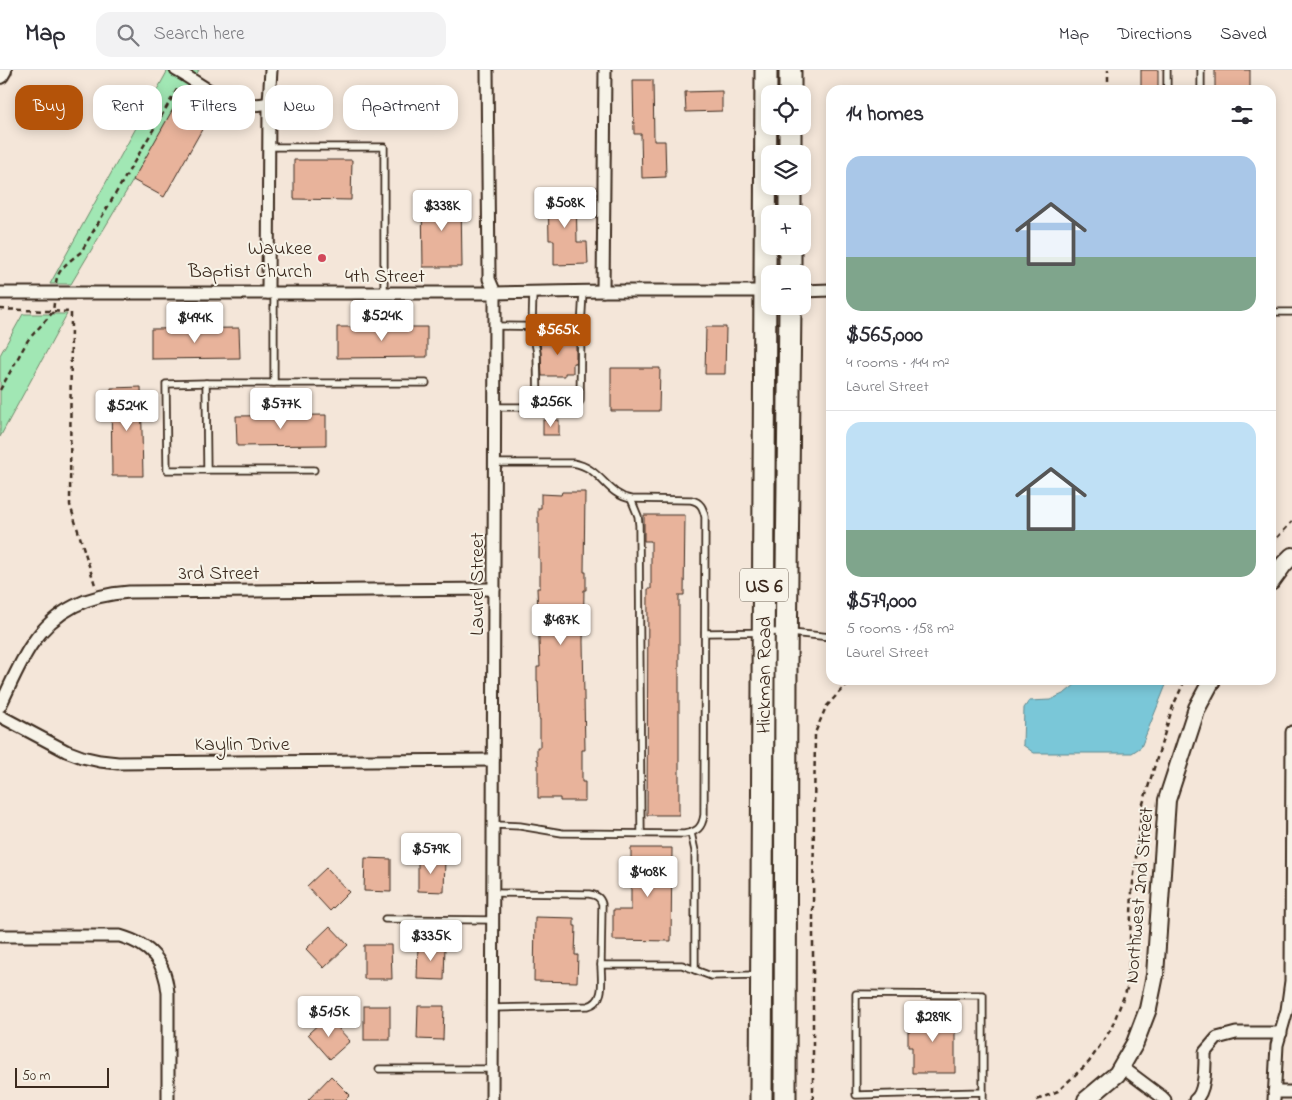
<!DOCTYPE html>
<html lang="en">
<head>
<meta charset="utf-8">
<style>
	:root { --surface:#fff; --page:#f2f2f3; --text:#2b2b33; --muted:#7c7c81; --line:#e1e1e2; --accent:#b45309 }
	body { margin:0; font-family:"Indie Flower",sans-serif; background:var(--page); color:var(--text); height:100vh; display:flex; flex-direction:column; font-size:19px; white-space:nowrap }
	* { box-sizing:border-box; margin:0 }
	p { font-size:16px; color:var(--muted) }
	.icon { flex:none; width:28px; height:28px; fill:none; stroke:currentColor; stroke-width:2; stroke-linecap:round; stroke-linejoin:round }
	.map { position:relative; flex:1; overflow:hidden }
	.drawer { position:absolute; left:826px; top:15px; width:450px; height:600px; display:flex; flex-direction:column; background:var(--surface); border-radius:15px; box-shadow:0 2px 12px #0003 }
	.drawer>* { flex:none }
	.top-card { position:absolute; left:15px; top:15px; width:475px; height:45px; display:flex; gap:10px }
	.controls { position:absolute; left:761px; top:15px; display:grid; gap:10px }
	.controls a { display:grid; place-items:center; width:50px; height:50px; border-radius:10px; background:var(--surface); box-shadow:0 2px 12px #0003; font-size:25px }
	.scale { position:absolute; left:15px; bottom:12px; width:94px; box-sizing:border-box; padding-left:5px; border:2px solid #3b2a1e; border-top:0; font-size:14px; line-height:18px; white-space:nowrap; color:#3b2a1e; -webkit-text-stroke:4px #f7f3e8; paint-order:stroke }
	.price { position:absolute; translate:-50% -42px; padding:0 11px; border-radius:5px; background:#fff; color:#222; font-size:16px; line-height:32px; filter:drop-shadow(0 1px 2px #0008) }
	.price::after { content:''; position:absolute; left:50%; top:30px; width:15px; height:11px; margin-left:-8px; background:inherit; clip-path:polygon(0 0,100% 0,50% 100%) }
	.price.selected { background:var(--accent); color:#fff }
	ul { padding:0; list-style:none }
	li { display:grid; align-content:center; gap:10px; height:265px; padding:0 20px }
	li+li { border-top:1px solid var(--line) }
	li span { display:grid; place-items:center; height:155px; border-radius:15px; color:#555 }
	li>.icon { margin-inline-start:auto }
	span .icon { width:90px; height:90px; fill:#fffc; stroke-width:1 }
	li b { font-size:21px }
	h2 { display:flex; justify-content:space-between; align-items:center; height:60px; padding:0 20px; font-size:21px }
	.pill { padding:0 18px; border-radius:15px; background:var(--surface); box-shadow:0 2px 12px #0003; font-size:18px; line-height:45px }
	.pill.selected { background:var(--accent); color:#fff }
	header { display:flex; align-items:center; gap:30px; box-sizing:border-box; height:70px; padding:0 25px; background:var(--surface); border-bottom:1px solid var(--line) }
	header strong { font-size:24px }
	nav { display:flex; gap:28px; margin-inline-start:auto; font-size:18px }
	.search { width:350px; height:45px; background:var(--page); display:flex; align-items:center; gap:12px; box-sizing:border-box; padding:0 18px; border-radius:15px; color:var(--muted); font-size:19px }
	.map>svg:first-child { display:block }
	.green { fill:#a1e7b4; stroke:#6e8869 }
	.water { fill:#7ac7d8; stroke:#61888e }
	.building { fill:#e8b39b; stroke:#3b2a1e }
	.lines { fill:none; stroke-linecap:round; stroke-linejoin:round }
	.lane-casing { stroke:#3b2a1e; stroke-width:9 }
	.street-casing { stroke:#3b2a1e; stroke-width:15 }
	.secondary-casing { stroke:#3b2a1e; stroke-width:20 }
	.highway-casing { stroke:#3b2a1e; stroke-width:25 }
	.path { stroke:#3b2a1e; stroke-width:2.5; stroke-dasharray:5 4; stroke-linecap:butt }
	.lane { stroke:#f7f3e8; stroke-width:5.5 }
	.street { stroke:#f7f3e8; stroke-width:11 }
	.secondary { stroke:#f7f3e8; stroke-width:16 }
	.highway { stroke:#f7f3e8; stroke-width:21 }
	.poi-dot { fill:#d1495b; stroke:#f7f3e8; stroke-width:2 }
	.labels { text-anchor:middle; stroke-width:4; stroke-linejoin:round; paint-order:stroke }
	.shield { fill:#f7f3e8; stroke:#73665b; stroke-width:1 }
	.shield-label { font-size:19px; font-weight:bold; fill:#3b2a1e }
	.poi-label { font-size:20px; fill:#3b2a1e; stroke:#f7f3e8; text-anchor:end }
	.street-label { font-size:20px; fill:#3b2a1e; stroke:#f7f3e8 }
</style>
</head>
<body>
<header>
<strong>Map</strong>
<div class="search"><svg class="icon" aria-label="search" viewBox="0 0 24 24"><circle cx="10" cy="10" r="6"/><path d="M15 15l6 6"/></svg>Search here</div>
<nav><a>Map</a><a>Directions</a><a>Saved</a></nav>
</header>
<div class="map">
<svg width="1292" height="1030" viewBox="0 0 1292 1030">
	<rect width="100%" height="100%" fill="#f4e6d9"/>
	<filter id="ink" filterUnits="userSpaceOnUse"><feTurbulence type="fractalNoise" baseFrequency=".02" numOctaves="2"/><feDisplacementMap in="SourceGraphic" scale="10" xChannelSelector="R" yChannelSelector="G"/><feConvolveMatrix kernelMatrix="1 2 1 2 8 2 1 2 1" color-interpolation-filters="sRGB"/></filter>
	<g filter="url(#ink)">
		<g class="green">
			<polygon points="168,0 199,0 71,214 50,214"/>
			<polygon points="23,244 67,244 0,367 0,285"/>
		</g>
		<polygon class="water" points="1081,610 1168,610 1141,677 1132,683 1034,683 1023,675 1024,638 1029,631 1050,630 1065,623"/>
		<g class="building">
			<rect x="1141" y="0" width="17" height="20"/>
			<rect x="1215" y="0" width="35" height="20"/>
			<polygon points="633,10 653,10 654,71 665,71 666,107 642,108 641,64 634,64"/>
			<polygon points="722,21 722,41 686,42 685,22"/>
			<polygon points="178,30 209,47 164,127 133,110"/>
			<polygon points="294,90 352,90 351,130 294,129"/>
			<polygon points="576,120 577,172 587,172 588,194 554,195 554,170 549,170 548,121"/>
			<polygon points="422,126 461,126 462,197 423,197"/>
			<polygon points="337,257 427,257 427,287 337,288"/>
			<polygon points="706,257 726,257 725,304 705,304"/>
			<polygon points="239,258 240,288 151,289 151,259"/>
			<polygon points="576,267 576,293 573,293 573,303 565,303 565,306 542,306 540,268"/>
			<polygon points="611,298 660,298 659,341 611,341"/>
			<polygon points="141,317 143,406 112,406 111,318"/>
			<polygon points="326,345 326,375 237,376 236,346"/>
			<rect x="543" y="350" width="16" height="15"/>
			<polygon points="562,422 585,422 584,502 586,502 586,520 584,520 583,572 585,680 582,680 582,712 585,712 585,731 560,731 560,728 538,728 538,690 537,690 537,677 540,677 540,649 539,649 538,611 537,611 537,597 540,597 537,518 540,518 540,489 539,489 539,453 538,453 538,438 541,438 541,424 561,425"/>
			<polygon points="644,445 685,445 684,525 679,525 679,745 647,745 648,519 651,519 651,471 644,471"/>
			<polygon points="631,778 672,778 671,871 613,870 613,840 631,840"/>
			<polygon points="365,788 391,789 391,822 364,821"/>
			<polygon points="418,788 445,789 444,822 418,821"/>
			<polygon points="326,798 349,822 330,841 307,816"/>
			<polygon points="535,847 574,848 574,856 576,856 575,885 578,885 577,912 534,911"/>
			<polygon points="330,856 348,875 324,898 306,879"/>
			<polygon points="364,875 391,875 392,909 364,909"/>
			<polygon points="418,875 445,876 444,910 417,909"/>
			<rect x="364" y="936" width="26" height="34"/>
			<polygon points="418,936 444,936 443,970 417,969"/>
			<polygon points="911,943 955,944 955,1003 912,1003 912,977 908,977 908,961 911,961"/>
			<polygon points="327,946 350,971 330,989 308,964"/>
			<polygon points="331,1006 350,1025 345,1030 308,1030"/>
		</g>
		<g class="lines">
			<g class="lane-casing">
				<g id="lane">
					<polyline points="1167,20 1167,0"/>
					<polyline points="1201,20 1201,0"/>
					<polyline points="269,77 384,77 384,223"/>
					<polyline points="274,223 274,313 206,313 207,400 314,400"/>
					<polyline points="533,223 532,256 537,283 538,337"/>
					<polyline points="1271,242 1292,242"/>
					<polyline points="495,256 581,257 580,331 576,337 495,337"/>
					<polyline points="581,257 583,222"/>
					<polyline points="206,313 166,314 167,400 207,400"/>
					<polyline points="274,313 426,313"/>
					<polyline points="631,429 638,446 639,455 641,763"/>
					<polyline points="705,563 782,562"/>
					<polyline points="791,563 831,567"/>
					<path d="M 493,755 L 520,756 L 562,763 L 684,764 C 697,762 702,758 704,745 L 705,447 C 703,438 701,432 691,430 L 631,429 C 605,424 602,398 573,393 L 495,393"/>
					<polyline points="691,763 695,781 695,900"/>
					<path d="M 493,823 L 589,824 C 596,825 600,827 602,834 L 601,895"/>
					<polyline points="385,849 493,850"/>
					<path d="M 492,938 L 588,936 C 606,932 601,909 601,895 L 682,895 L 711,906 L 757,905"/>
					<polyline points="379,999 492,999"/>
					<polyline points="983,1022 856,1025 856,924 983,925 983,1030"/>
				</g>
			</g>
			<g class="street-casing">
				<g id="street">
					<path d="M 176,0 C 208,18 230,42 269,33"/>
					<polyline points="487,0 489,204 489,209 495,223 495,240 492,1030"/>
					<polyline points="603,221 605,0"/>
					<polyline points="802,221 831,220"/>
					<polyline points="0,223 495,223 603,221 768,221"/>
					<polyline points="268,223 269,33 271,0"/>
					<path d="M 0,636 C 10,616 19,593 32,574 C 56,539 88,525 129,522 L 494,519"/>
					<polyline points="0,646 66,681 82,687 100,691 118,693 493,690"/>
					<path d="M 0,866 L 120,866 C 151,875 165,891 168,923 L 168,1030"/>
					<polyline points="1122,997 1162,1027 1165,1030"/>
					<polyline points="1274,1022 1292,1022"/>
					<path d="M 1195,1030 C 1206,1022 1205,995 1205,982 L 1217,968 L 1236,963 L 1281,963"/>
					<polyline points="1274,1030 1277,975 1287,940 1291,911 1292,662"/>
				</g>
			</g>
			<g class="secondary-casing">
				<g id="secondary">
					<polyline points="0,5 3,0"/>
					<polyline points="1271,512 1284,494 1292,486"/>
					<polyline points="1086,1030 1117,1004 1135,973 1148,939 1155,905 1167,730 1197,638 1212,610"/>
				</g>
			</g>
			<g class="highway-casing">
				<g id="highway">
					<polyline points="790,0 790,24"/>
					<polyline points="790,56 790,84"/>
					<polyline points="790,116 790,144"/>
					<polyline points="790,176 790,204"/>
					<path id="s1" d="M 761,1030 L 766,0"/>
					<polyline points="785,1030 786,592 790,236"/>
				</g>
			</g>
			<g class="path">
				<polyline points="1108,20 1108,0"/>
				<path d="M 56,213 C 57,199 71,190 81,182 L 179,16"/>
				<polyline points="0,239 71,242 70,435 96,518"/>
				<polyline points="0,320 28,270 53,242 54,233"/>
				<polyline points="1271,474 1292,452"/>
				<polyline points="813,1030 813,835 815,663 826,637 843,618 853,610"/>
				<polyline points="1037,1030 1058,1021 1089,992 1111,959 1128,916 1132,821 1142,737 1173,636 1185,610"/>
			</g>
			<use href="#lane" class="lane"/>
			<use href="#street" class="street"/>
			<use href="#secondary" class="secondary"/>
			<use href="#highway" class="highway"/>
		</g>
	</g>
	<circle class="poi-dot" cx="322" cy="188" r="5"/>
	<g class="labels">
		<rect class="shield" x="740" y="498.5" width="48" height="33" rx="4"/>
		<g class="shield-label">
			<text x="764" y="522">US 6</text>
		</g>
		<g class="poi-label">
			<text x="312" y="184">Waukee<tspan x="312" dy="23">Baptist Church</tspan></text>
		</g>
		<g class="street-label">
			<text x="385" y="212">4th Street</text>
			<text x="219" y="509">3rd Street</text>
			<text transform="translate(476 514) rotate(-90)" y="7">Laurel Street</text>
			<text dy="7" stroke="none"><textPath href="#s1" startOffset="425">Hickman Road</textPath></text>
			<text x="242" y="680">Kaylin Drive</text>
			<text transform="translate(1138 825) rotate(-85)" y="7">Northwest 2nd Street</text>
		</g>
	</g>
</svg>
<div class="controls">
<a><svg class="icon" aria-label="locate" viewBox="0 0 24 24"><circle cx="12" cy="12" r="6"/><path d="M12 2v4M12 18v4M2 12h4M18 12h4"/></svg></a>
<a><svg class="icon" aria-label="layers" viewBox="0 0 24 24"><path d="M12 4l9 5-9 5-9-5zM3 14l9 5 9-5"/></svg></a>
<a>+</a>
<a>−</a>
</div>
<div class="scale">50 m</div>
<b class="price" style="left:565px;top:159px">$508K</b>
<b class="price" style="left:442px;top:162px">$338K</b>
<b class="price" style="left:382px;top:272px">$524K</b>
<b class="price" style="left:195px;top:274px">$494K</b>
<b class="price selected" style="left:558px;top:286px">$565K</b>
<b class="price" style="left:551px;top:358px">$256K</b>
<b class="price" style="left:281px;top:360px">$577K</b>
<b class="price" style="left:127px;top:362px">$524K</b>
<b class="price" style="left:561px;top:576px">$487K</b>
<b class="price" style="left:431px;top:805px">$579K</b>
<b class="price" style="left:648px;top:828px">$408K</b>
<b class="price" style="left:431px;top:892px">$335K</b>
<b class="price" style="left:329px;top:968px">$515K</b>
<b class="price" style="left:933px;top:973px">$289K</b>
<div class="top-card">
<a class="pill selected">Buy</a>
<a class="pill">Rent</a>
<a class="pill">Filters</a>
<a class="pill">New</a>
<a class="pill">Apartment</a>
</div>
<section class="drawer">
<h2>14 homes<svg class="icon" aria-label="filters" viewBox="0 0 24 24"><path d="M4 7h16M4 17h16"/><circle cx="9" cy="7" r="2"/><circle cx="15" cy="17" r="2"/></svg></h2>
<ul>
<li><span style="background:linear-gradient(#a9c7e8 65%,#7fa58c 0)"><svg class="icon" aria-label="home" viewBox="0 0 24 24"><path d="M3 11l9-7 9 7M6 9v11h12V9"/></svg></span><div><b>$565,000</b><p>4 rooms · 144 m²</p><p>Laurel Street</p></div></li>
<li><span style="background:linear-gradient(#bfe0f5 70%,#7fa58c 0)"><svg class="icon" aria-label="home" viewBox="0 0 24 24"><path d="M3 11l9-7 9 7M6 9v11h12V9"/></svg></span><div><b>$579,000</b><p>5 rooms · 158 m²</p><p>Laurel Street</p></div></li>
</ul>
</section>
</div>
</body>
</html>
